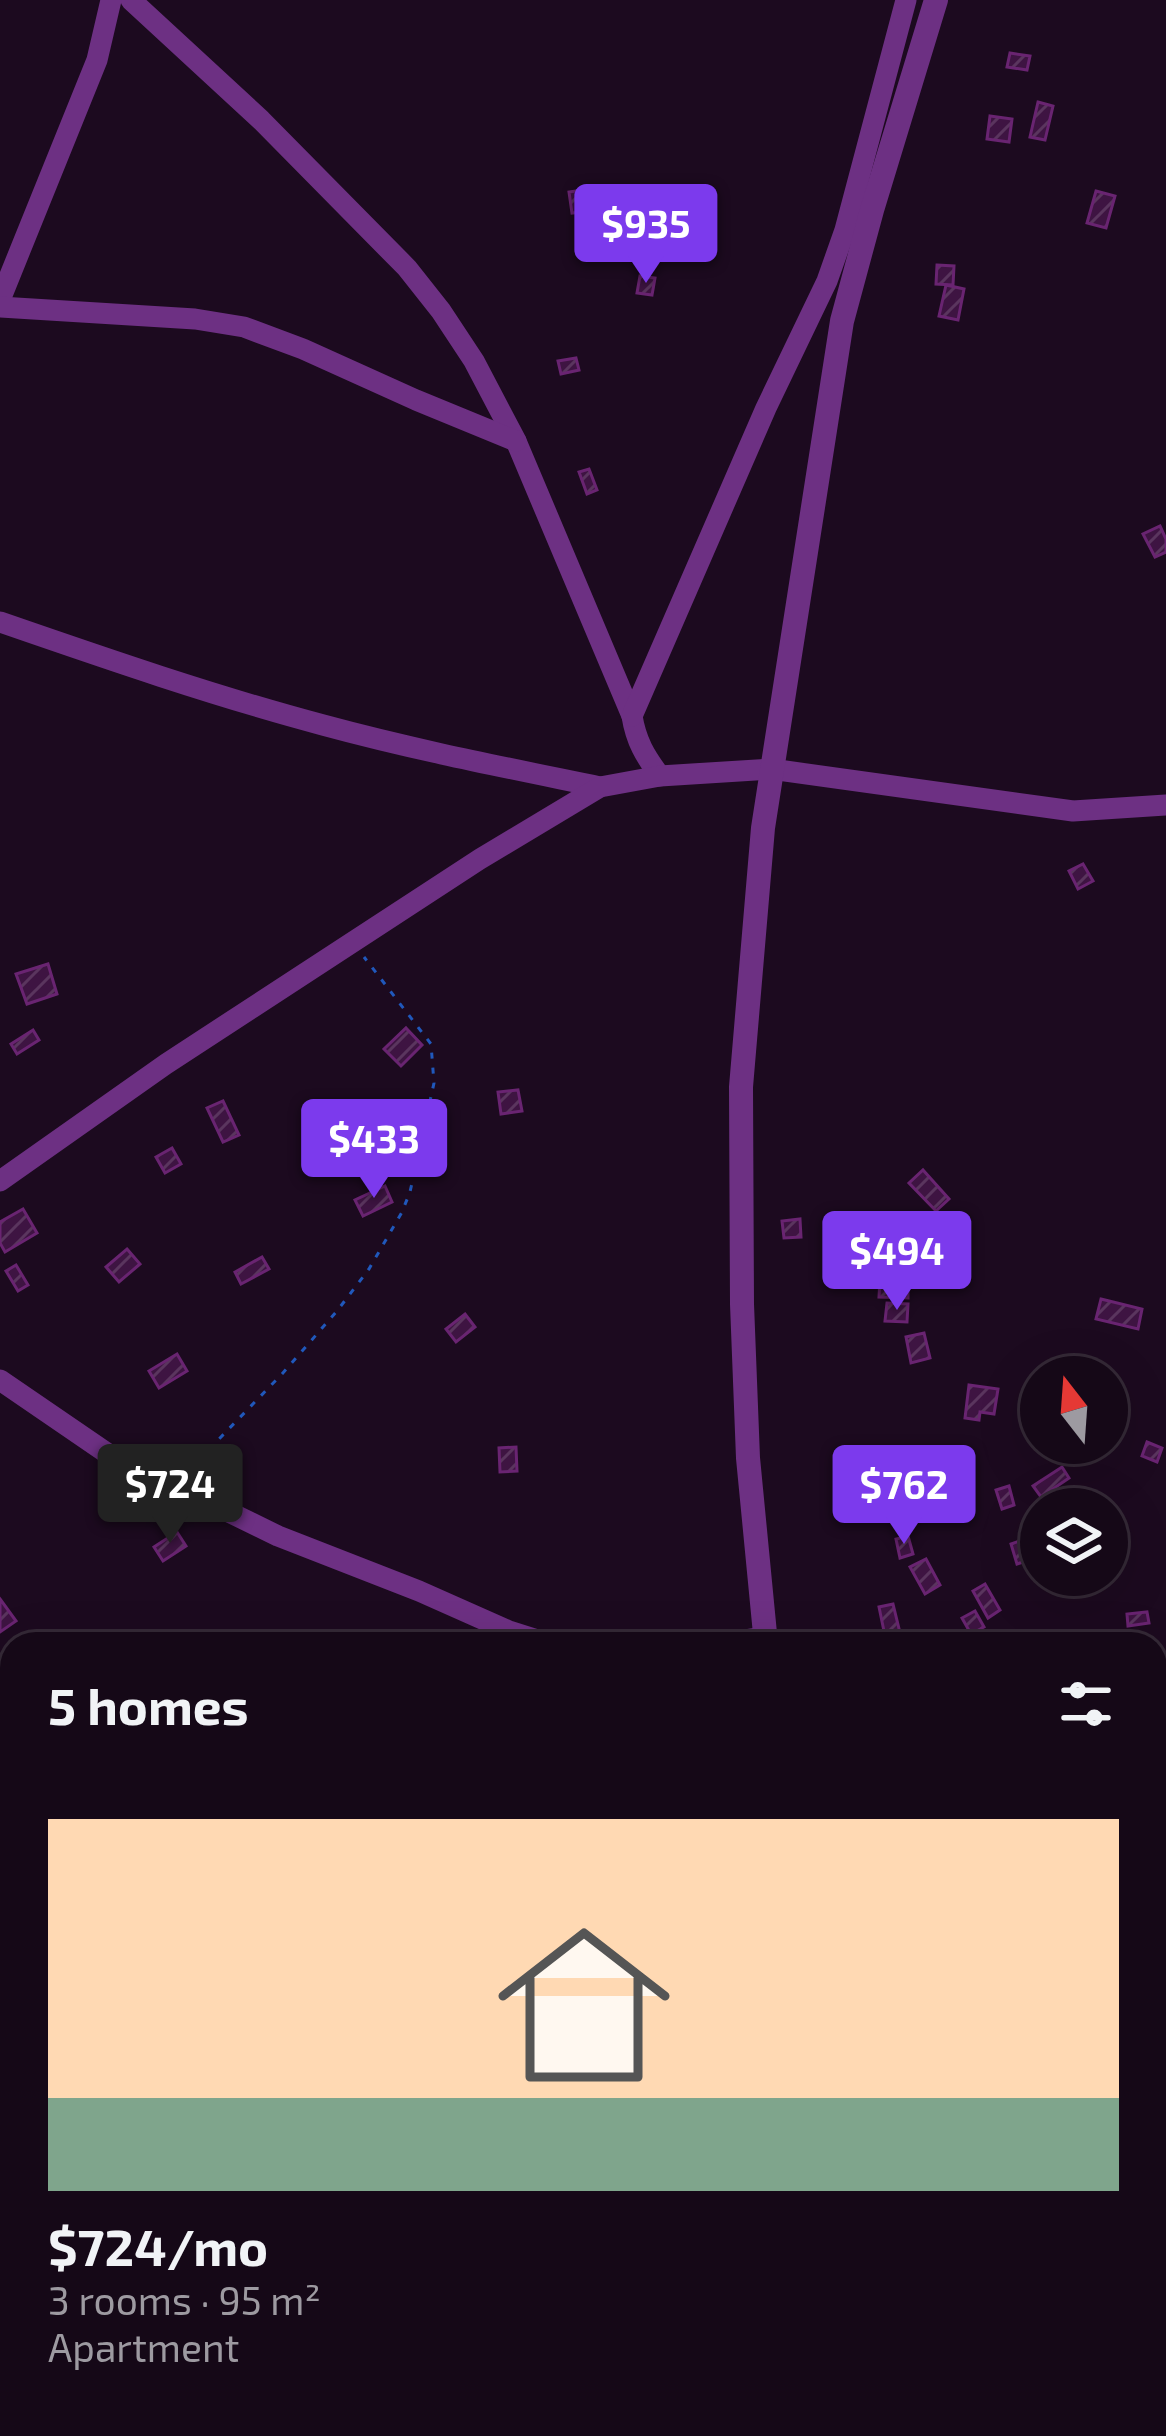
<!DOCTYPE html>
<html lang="en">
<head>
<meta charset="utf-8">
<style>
	:root { --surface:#150817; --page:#1e1120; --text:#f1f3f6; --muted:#9d9aa1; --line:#342936; --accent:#7c3aed }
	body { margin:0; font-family:"Exo 2",sans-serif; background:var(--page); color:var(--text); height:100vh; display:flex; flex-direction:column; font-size:45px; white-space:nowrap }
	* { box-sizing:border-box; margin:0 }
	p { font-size:39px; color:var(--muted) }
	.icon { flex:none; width:66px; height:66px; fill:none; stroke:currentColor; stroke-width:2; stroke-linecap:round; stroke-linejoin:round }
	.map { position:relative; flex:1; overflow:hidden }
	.drawer { position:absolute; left:0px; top:1632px; width:1167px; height:804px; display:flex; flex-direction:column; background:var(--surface); border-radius:36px 36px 0 0; box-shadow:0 12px 48px #0002,0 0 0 3px var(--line) }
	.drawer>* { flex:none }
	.needle { width:78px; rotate:343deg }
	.buttons { position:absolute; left:1020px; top:1356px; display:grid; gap:24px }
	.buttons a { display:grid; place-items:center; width:108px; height:108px; border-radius:50%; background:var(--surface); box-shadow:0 12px 48px #0002,0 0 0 3px var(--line); font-size:60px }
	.price { position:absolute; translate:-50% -102px; padding:0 27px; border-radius:12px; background:var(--accent); color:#fff; font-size:39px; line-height:78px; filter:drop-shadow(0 3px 6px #0008) }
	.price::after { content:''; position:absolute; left:50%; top:72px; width:36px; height:27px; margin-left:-18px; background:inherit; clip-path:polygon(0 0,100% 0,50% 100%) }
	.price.on { background:#222; color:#fff }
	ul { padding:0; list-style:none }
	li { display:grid; align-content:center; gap:24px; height:636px; padding:0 48px }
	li+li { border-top:3px solid var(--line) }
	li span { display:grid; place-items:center; height:372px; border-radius:0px; color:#555 }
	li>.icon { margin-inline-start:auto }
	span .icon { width:216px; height:216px; fill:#fffc; stroke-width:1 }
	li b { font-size:51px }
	h2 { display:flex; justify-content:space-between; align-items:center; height:144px; padding:0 48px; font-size:51px }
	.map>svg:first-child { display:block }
	.building { fill:url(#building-hatch); stroke:#692471; stroke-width:3 }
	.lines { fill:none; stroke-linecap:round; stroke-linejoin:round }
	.path { stroke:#2058bb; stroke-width:3; stroke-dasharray:6 9; stroke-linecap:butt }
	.minor { stroke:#6d3083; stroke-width:21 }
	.tertiary { stroke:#6d3083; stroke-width:24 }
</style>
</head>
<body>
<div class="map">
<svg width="1166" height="2436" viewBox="0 0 1166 2436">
	<defs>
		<pattern id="building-hatch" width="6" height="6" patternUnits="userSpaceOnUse" patternTransform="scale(3)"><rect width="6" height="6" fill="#3e1442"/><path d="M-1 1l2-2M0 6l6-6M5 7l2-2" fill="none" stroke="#5a355e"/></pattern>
	</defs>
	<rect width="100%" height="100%" fill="#1c0a1f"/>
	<g class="building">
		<polygon points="1010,53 1030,56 1027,70 1007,67"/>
		<polygon points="1038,102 1053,106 1045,140 1030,137"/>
		<polygon points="990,116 1012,119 1009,142 987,139"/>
		<polygon points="590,189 593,211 572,213 569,192"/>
		<polygon points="1096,191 1115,196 1106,228 1087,223"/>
		<polygon points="937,265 954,266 953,285 936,284"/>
		<polygon points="640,276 655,278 652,295 637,293"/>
		<polygon points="946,285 964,289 958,320 939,316"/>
		<polygon points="576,358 579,370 561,374 558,361"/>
		<polygon points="589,469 597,490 587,494 579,472"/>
		<polygon points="1160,526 1166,539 1166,552 1155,557 1143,534"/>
		<polygon points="1083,864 1093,881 1078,889 1069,871"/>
		<polygon points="48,964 57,994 27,1004 16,974"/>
		<polygon points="406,1028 422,1045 401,1066 384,1049"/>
		<polygon points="33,1030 39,1040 17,1054 11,1044"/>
		<polygon points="518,1090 522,1111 501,1114 498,1092"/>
		<polygon points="223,1101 239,1135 223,1142 207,1108"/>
		<polygon points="172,1148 181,1164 165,1173 156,1157"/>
		<polygon points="923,1170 949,1199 936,1211 909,1183"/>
		<polygon points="385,1186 392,1202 363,1216 355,1200"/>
		<polygon points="23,1209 37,1233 5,1252 0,1243 0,1222"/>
		<polygon points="800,1219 801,1237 784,1238 782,1221"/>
		<polygon points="844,1241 846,1260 827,1262 825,1242"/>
		<polygon points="127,1249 140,1264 119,1282 106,1267"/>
		<rect x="920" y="1251" width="35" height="31"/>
		<polygon points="262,1257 269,1269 241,1284 235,1272"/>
		<polygon points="16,1265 28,1285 18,1291 6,1271"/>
		<polygon points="880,1278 908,1280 908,1298 879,1297"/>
		<polygon points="1101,1299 1142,1309 1138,1329 1096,1319"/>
		<polygon points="887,1303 908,1304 907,1322 885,1321"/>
		<polygon points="465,1314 475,1327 456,1342 446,1329"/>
		<polygon points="924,1333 930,1358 911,1363 906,1337"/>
		<polygon points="177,1354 187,1371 159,1388 149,1371"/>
		<polygon points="969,1385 998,1389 994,1414 980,1412 979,1420 965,1418"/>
		<polygon points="1147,1442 1162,1448 1157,1462 1142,1456"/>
		<polygon points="516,1447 517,1471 500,1472 499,1448"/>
		<polygon points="950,1448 956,1464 939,1470 933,1454"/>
		<polygon points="1062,1467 1069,1478 1041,1497 1033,1486"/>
		<polygon points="940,1485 949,1512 937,1516 928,1489"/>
		<polygon points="1009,1486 1014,1505 1002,1509 996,1490"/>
		<polygon points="177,1532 186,1546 163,1561 154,1547"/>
		<polygon points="1036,1535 1041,1556 1017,1564 1011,1544"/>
		<polygon points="908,1536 913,1554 900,1558 896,1539"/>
		<polygon points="926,1559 940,1585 925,1594 910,1567"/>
		<polygon points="985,1584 1000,1610 988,1618 973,1591"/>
		<polygon points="0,1599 16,1621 0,1632"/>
		<polygon points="893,1604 901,1637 886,1641 879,1607"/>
		<polygon points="975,1611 984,1627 971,1634 962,1618"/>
		<polygon points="1147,1612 1149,1623 1128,1626 1127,1614"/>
		<polygon points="2,1997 12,2009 12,2026 5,2032 0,2027"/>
		<polygon points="485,2424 516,2424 518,2426 506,2436 495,2436"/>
		<polygon points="768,2424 801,2424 804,2436 772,2436"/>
	</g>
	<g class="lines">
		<polyline class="path" points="188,1471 282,1374 337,1311 369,1269 402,1212 410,1192 434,1083 431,1044 364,957"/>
		<g class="minor">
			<path d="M 131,0 L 261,120 L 407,268 L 441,311 L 474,361 L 516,441 L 632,716 C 636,741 645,756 660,776"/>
			<polyline points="0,300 97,60 111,0"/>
			<polyline points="0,307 195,319 244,327 303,349 416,400 516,441"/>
			<path d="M 0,622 C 107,659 214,696 323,725 C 415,750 508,768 600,787"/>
			<polyline points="632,716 766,408 827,281 845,230 906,0"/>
			<polyline points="0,1181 166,1064 480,859 600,787 660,776 771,769 1073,811 1166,805"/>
			<polyline points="0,1380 133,1471 170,1490 196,1496 278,1536 419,1591 509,1631 550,1644"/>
			<polyline points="719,1644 765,1637"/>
			<polyline points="0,1939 12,1946"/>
			<polyline points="1155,1945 1166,1946"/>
			<polyline points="363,2424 379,2436"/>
			<polyline points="2,2436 19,2424"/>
			<polyline points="1154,2436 1166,2435"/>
		</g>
		<g class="tertiary">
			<polyline points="766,1644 748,1458 742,1304 741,1087 763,828 842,321 872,210 936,0"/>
			<polyline points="920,2424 923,2436"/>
		</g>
	</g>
</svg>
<div class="buttons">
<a><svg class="needle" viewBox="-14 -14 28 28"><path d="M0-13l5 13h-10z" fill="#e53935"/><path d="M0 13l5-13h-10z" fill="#9d9aa1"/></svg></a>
<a><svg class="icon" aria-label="layers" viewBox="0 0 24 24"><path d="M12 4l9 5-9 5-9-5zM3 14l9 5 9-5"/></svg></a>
</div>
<b class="price" style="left:646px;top:286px">$935</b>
<b class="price" style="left:374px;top:1201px">$433</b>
<b class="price" style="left:897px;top:1313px">$494</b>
<b class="price on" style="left:170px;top:1546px">$724</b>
<b class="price" style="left:904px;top:1547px">$762</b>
<section class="drawer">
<h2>5 homes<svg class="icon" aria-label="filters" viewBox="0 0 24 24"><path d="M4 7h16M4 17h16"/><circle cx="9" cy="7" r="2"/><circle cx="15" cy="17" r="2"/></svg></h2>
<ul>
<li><span style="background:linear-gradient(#ffd9b3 75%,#7fa58c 0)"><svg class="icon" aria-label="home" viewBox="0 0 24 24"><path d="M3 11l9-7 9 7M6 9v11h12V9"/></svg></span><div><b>$724/mo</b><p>3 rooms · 95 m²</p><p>Apartment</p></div></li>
</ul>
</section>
</div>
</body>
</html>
